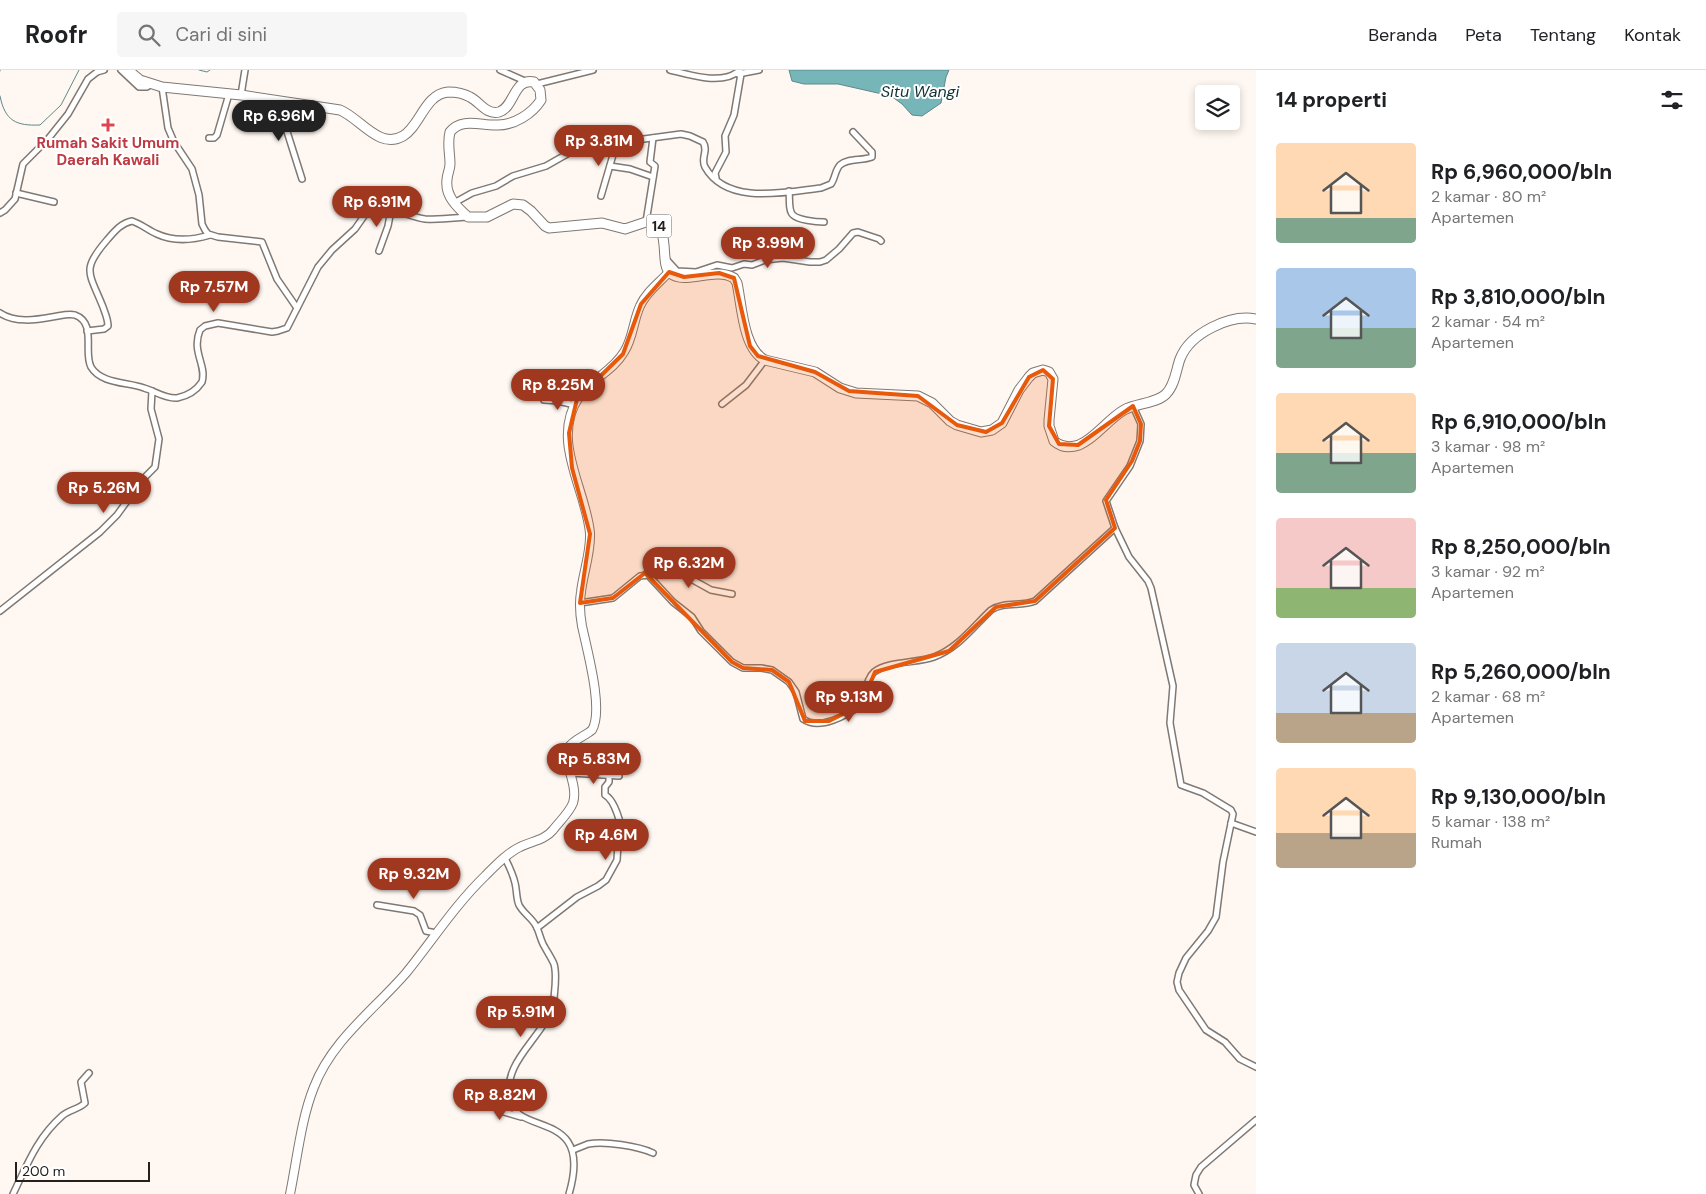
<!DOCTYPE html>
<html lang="id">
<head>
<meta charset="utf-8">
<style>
	:root { --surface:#fff; --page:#f6f6f6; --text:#202124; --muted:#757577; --line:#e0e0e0; --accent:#a0371f }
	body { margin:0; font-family:"DM Sans",sans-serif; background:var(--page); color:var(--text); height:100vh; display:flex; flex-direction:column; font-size:19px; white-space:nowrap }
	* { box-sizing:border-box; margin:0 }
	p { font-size:16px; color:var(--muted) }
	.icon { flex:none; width:28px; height:28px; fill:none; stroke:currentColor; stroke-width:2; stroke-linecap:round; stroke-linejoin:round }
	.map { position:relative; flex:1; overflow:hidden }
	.panel { display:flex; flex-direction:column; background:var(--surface); width:450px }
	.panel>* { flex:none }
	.fabs { position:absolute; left:1195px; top:15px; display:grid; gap:10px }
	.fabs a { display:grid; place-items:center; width:45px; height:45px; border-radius:5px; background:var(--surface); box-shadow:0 2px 8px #0003; font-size:25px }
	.scale { position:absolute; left:15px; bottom:12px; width:135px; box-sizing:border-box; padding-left:5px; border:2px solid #23201d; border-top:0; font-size:14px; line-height:18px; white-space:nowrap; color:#23201d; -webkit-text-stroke:4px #fff; paint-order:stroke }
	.price { position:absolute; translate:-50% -42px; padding:0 11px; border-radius:18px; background:var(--accent); color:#fff; font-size:16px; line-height:32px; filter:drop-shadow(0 1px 2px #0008) }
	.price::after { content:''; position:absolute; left:50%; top:30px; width:15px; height:11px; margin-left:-8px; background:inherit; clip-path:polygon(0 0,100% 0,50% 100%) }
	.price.on { background:#222; color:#fff }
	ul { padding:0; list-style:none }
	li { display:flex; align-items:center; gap:15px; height:125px; padding:0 20px }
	li span { display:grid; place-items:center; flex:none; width:140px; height:100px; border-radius:5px; color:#555 }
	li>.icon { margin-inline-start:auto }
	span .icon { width:60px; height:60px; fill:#fffc; stroke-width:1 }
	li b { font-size:21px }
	h2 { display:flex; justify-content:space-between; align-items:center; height:60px; padding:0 20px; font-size:21px }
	header { display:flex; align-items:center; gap:30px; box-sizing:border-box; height:70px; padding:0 25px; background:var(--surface); border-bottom:1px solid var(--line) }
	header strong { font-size:24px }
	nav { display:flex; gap:28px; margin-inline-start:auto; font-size:18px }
	.search { width:350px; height:45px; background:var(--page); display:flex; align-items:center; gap:12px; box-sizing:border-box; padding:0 18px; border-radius:5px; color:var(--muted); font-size:19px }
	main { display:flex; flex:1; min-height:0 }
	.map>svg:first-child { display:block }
	.water { fill:#76b6b8; stroke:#5d898a }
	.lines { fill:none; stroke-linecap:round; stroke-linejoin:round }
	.stream { stroke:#5d898a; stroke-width:1 }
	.minor-casing { stroke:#807872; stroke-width:8 }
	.secondary-casing { stroke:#807872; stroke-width:10 }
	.trunk-casing { stroke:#807872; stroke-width:11 }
	.minor { stroke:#fff; stroke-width:5 }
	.secondary { stroke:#fff; stroke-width:8 }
	.trunk { stroke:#fff; stroke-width:9 }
	.marked { fill:#e8590c; fill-opacity:0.2; stroke:#e8590c; stroke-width:4; stroke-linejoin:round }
	.health-dot { fill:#e0444e; stroke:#fff; stroke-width:2 }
	.labels { text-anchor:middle; stroke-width:4; stroke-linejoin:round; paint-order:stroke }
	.shield { fill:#fff; stroke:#656361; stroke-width:1 }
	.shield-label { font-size:14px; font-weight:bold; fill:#23201d }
	.health-label { font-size:15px; font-weight:bold; fill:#be3a42; stroke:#fff }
	.water-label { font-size:16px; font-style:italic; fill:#103132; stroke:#fff }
</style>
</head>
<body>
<header>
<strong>Roofr</strong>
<div class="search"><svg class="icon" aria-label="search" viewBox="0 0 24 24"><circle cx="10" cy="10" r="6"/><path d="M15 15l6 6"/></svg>Cari di sini</div>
<nav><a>Beranda</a><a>Peta</a><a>Tentang</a><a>Kontak</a></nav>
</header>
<main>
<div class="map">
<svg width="1256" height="1124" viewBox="0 0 1256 1124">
	<rect width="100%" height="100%" fill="#fff8f2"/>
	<polygon class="water" points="789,0 949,0 946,7 941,33 922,46 912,45 902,34 891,26 838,14 804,14 792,11"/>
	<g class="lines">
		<g class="stream">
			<polyline points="199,0 207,2 210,0"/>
			<polyline points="0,1 0,0"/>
			<path d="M 0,26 C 5,51 16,56 40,55 L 61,35 L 79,0"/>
		</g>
		<g class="minor-casing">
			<g id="minor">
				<polyline points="121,0 139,17 147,17 150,15"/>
				<polyline points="500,0 527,12"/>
				<path d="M 670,0 C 690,5 723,16 740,0"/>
				<polyline points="738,4 759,0"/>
				<polyline points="537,14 593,0"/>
				<polyline points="162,17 168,58 174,72 192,99 199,125 202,154 205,160 208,164 218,167 262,172 277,209 297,238"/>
				<polyline points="241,25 245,0"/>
				<polyline points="277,30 302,109"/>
				<polyline points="209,68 214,68 217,65 229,24"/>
				<polyline points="610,96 630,99 653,107"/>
				<polyline points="716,108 715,103 726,82 725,66 734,45 741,4"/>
				<path d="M 789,121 C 790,127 788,141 793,145 C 798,150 816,152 824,152"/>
				<polyline points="16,123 54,132"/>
				<polyline points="601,126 613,85 613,69"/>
				<path d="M 454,133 L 472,123 L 496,116 L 513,106 L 546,96 L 583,75 L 595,71 L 613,69 L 644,69 L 681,64 L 690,66 L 703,72 C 709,81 700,88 705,97 C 727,136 786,122 821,118 L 831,114 C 835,109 835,100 840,95 C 848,88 862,91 872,87 L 872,82 L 870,80 L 853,62"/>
				<polyline points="0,143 5,140 15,129 23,94 48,69 68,44 88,9 97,2 104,0"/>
				<polyline points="646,152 655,96 650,92 653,68"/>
				<polyline points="379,181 388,156 391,140"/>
				<polyline points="666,189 677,201 696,202 717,195 732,198 744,194 752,195 765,190 783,188 810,192 820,192 826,190 839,179 853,163 858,162 879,169 881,171"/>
				<path d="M 0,243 C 15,253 36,250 52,247 C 60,246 68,243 75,245 C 97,253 83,282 91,297 C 101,314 128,312 144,318 C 155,321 165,329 177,328 C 187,326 196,321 202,312 C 207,295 191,282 200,260 L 205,256 L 218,253 L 272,262 L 278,261 L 287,258 L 318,197 L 332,180 L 355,159 L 369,139 C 383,133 409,147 425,149 C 440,150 454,148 468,147"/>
				<path d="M 87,261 L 104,259 L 108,256 C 108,249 105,243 103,237 C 89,202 81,200 107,170 C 114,162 121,153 132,151 C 141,154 148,160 157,164 C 174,172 193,170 210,165"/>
				<polyline points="544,330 558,331 575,335"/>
				<polyline points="722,334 746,315 765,290"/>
				<polyline points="1133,336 1141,354 1140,371 1130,396 1106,431 1115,458 1129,487 1148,511 1151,518 1173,616 1170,653 1181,715 1203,723 1231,740 1233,744 1223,792 1216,847 1208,861 1186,888 1179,903 1177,912 1179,920 1206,960 1225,972 1240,989 1256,997"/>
				<polyline points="646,504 684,505 711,520 732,524"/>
				<path d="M 580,533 L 613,528 L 640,506 L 648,505 L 673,532 L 692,547 L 701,561 L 732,592 L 743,598 L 761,598 L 772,600 L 789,612 L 796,622 L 803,649 C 820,661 847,645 861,635 C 867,625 865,610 874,602 C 888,591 918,593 934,587 C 958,578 973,557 991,540 C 1005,531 1021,537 1035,531 L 1115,458"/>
				<polyline points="0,541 100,462 117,445 143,409 155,397 159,369 151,339 152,321"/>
				<polyline points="571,703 619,706"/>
				<polyline points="1231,753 1256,762"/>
				<path d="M 505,788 C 509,796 513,804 515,813 C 517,820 516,828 519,835 C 523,843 532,848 536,856 C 539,861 540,868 543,874 C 546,880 551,887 554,894 C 557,904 555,918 554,928 C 549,966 501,988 510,1030 C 517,1067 594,1038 569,1124"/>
				<polyline points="377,835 414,841 420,845 426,861 436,863"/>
				<path d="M 537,858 L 577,827 L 598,816 L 606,810 L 617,790 L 618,774 L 623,765 C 621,755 615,730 605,725 L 605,717 L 609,712 L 609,705"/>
				<polyline points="485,1031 504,1042 521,1047"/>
				<path d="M 573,1080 C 578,1078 583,1076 588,1074 C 605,1071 638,1076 653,1083"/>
				<path d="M 13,1124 C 27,1095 37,1068 62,1046 C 69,1040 79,1039 85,1033 L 81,1012 L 89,1003"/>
				<polyline points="1199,1124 1194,1115 1196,1105 1201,1097 1256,1050"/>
			</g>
		</g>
		<g class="secondary-casing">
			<path id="secondary" d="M 290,1124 C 297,1090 301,1049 314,1017 C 332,970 374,940 406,903 C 432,871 455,835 485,806 C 495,796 507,783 520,777 C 531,771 544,771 553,760 C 559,752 569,743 573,733 C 579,714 561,690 568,678 C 573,670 585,666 592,660 C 604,640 587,580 582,556 C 580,545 579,534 581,522 C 583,503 591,483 590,463 C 586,419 550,370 579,327 C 591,309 613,301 624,282 C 633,269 633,251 640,236 C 646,222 659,213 669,202"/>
		</g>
		<g class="trunk-casing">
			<path id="trunk" d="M 128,0 L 140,10 L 162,17 L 241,25 L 340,40 C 360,48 379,80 403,66 C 420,56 425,24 448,22 C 455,22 463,23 470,27 C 480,32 486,45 499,42 C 515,37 513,8 534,12 L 540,20 L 541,30 C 532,44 514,55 498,55 C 481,56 462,47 450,62 C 447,73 450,83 450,94 C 450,100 447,104 447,110 C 445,126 457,137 468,147 L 487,147 L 513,134 L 523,135 L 531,141 L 545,156 L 549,158 L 602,153 L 625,159 L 646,152 L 655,152 C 670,166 660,194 670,203 C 686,216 714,196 734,208 L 737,213 C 742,236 743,279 765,290 L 815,302 L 840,318 L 856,323 L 918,326 L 932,333 L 950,351 L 957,355 L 981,362 L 992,360 L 1002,353 L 1019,320 L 1029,307 L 1033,303 L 1043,300 L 1049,302 L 1053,309 L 1049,350 L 1049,356 L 1054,371 C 1061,377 1070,378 1079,375 C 1096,368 1108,349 1124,340 C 1136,333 1156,334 1166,324 C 1175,315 1176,300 1180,289 C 1190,263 1230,244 1256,249"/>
		</g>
		<use href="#minor" class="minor"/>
		<use href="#secondary" class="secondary"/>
		<use href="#trunk" class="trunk"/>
	</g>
	<path class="marked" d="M 669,202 L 684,207 L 719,203 L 734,208 L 750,276 L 758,286 L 815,302 L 849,321 L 918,326 L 957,355 L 986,362 L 1002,353 L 1029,307 L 1043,300 L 1053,309 L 1049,356 L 1059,374 L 1078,375 L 1133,336 L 1141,354 L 1140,371 L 1132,391 L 1106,430 L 1115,458 L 1035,531 L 996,537 L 949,581 L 875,602 L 861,635 L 829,651 L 805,651 L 789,612 L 772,600 L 743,598 L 732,592 L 645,503 L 613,528 L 580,533 L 590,464 L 572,398 L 569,363 L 577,329 L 623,284 L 641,234 Z"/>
	<path class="health-dot" d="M105.5 47.5h5v5h5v5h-5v5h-5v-5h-5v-5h5z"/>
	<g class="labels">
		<rect class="shield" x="646.5" y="144.5" width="25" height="23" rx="4"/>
		<g class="shield-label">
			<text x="659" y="161">14</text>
		</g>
		<g class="health-label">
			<text x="108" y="78">Rumah Sakit Umum<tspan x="108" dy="17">Daerah Kawali</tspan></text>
		</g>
		<g class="water-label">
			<text x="920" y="27">Situ Wangi</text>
		</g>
	</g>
</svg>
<div class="fabs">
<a><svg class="icon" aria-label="layers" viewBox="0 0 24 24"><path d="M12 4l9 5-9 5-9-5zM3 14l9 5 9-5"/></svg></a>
</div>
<div class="scale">200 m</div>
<b class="price on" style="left:279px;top:72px">Rp 6.96M</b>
<b class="price" style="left:599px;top:97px">Rp 3.81M</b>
<b class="price" style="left:377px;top:158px">Rp 6.91M</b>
<b class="price" style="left:768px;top:199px">Rp 3.99M</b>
<b class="price" style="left:214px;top:243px">Rp 7.57M</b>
<b class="price" style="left:558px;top:341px">Rp 8.25M</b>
<b class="price" style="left:104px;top:444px">Rp 5.26M</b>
<b class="price" style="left:689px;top:519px">Rp 6.32M</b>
<b class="price" style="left:849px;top:653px">Rp 9.13M</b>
<b class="price" style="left:594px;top:715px">Rp 5.83M</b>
<b class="price" style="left:606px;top:791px">Rp 4.6M</b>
<b class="price" style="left:414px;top:830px">Rp 9.32M</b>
<b class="price" style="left:521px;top:968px">Rp 5.91M</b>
<b class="price" style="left:500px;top:1051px">Rp 8.82M</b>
</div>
<section class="panel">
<h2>14 properti<svg class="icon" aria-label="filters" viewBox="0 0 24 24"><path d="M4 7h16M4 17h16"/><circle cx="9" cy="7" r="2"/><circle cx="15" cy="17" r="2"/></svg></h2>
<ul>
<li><span style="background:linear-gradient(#ffd9b3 75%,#7fa58c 0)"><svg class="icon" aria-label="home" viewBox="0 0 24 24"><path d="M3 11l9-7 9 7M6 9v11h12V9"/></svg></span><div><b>Rp 6,960,000/bln</b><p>2 kamar · 80 m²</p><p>Apartemen</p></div></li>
<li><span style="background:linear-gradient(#a9c7e8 60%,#7fa58c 0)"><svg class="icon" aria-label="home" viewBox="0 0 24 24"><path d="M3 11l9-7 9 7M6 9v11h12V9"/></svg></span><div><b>Rp 3,810,000/bln</b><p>2 kamar · 54 m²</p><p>Apartemen</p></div></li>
<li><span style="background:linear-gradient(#ffd9b3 60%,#7fa58c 0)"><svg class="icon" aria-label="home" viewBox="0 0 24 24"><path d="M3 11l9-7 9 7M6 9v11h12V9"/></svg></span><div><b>Rp 6,910,000/bln</b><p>3 kamar · 98 m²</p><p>Apartemen</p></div></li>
<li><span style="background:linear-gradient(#f6c9c9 70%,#8fb573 0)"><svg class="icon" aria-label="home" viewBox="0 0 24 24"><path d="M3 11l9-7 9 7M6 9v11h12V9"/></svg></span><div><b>Rp 8,250,000/bln</b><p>3 kamar · 92 m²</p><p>Apartemen</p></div></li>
<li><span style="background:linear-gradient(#c9d6e8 70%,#b9a48a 0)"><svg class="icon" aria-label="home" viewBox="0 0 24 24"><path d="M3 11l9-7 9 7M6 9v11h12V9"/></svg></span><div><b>Rp 5,260,000/bln</b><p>2 kamar · 68 m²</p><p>Apartemen</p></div></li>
<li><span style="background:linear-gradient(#ffd9b3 65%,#b9a48a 0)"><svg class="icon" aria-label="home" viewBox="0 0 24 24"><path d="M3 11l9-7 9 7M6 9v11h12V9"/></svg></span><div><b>Rp 9,130,000/bln</b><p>5 kamar · 138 m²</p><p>Rumah</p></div></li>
</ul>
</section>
</main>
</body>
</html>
